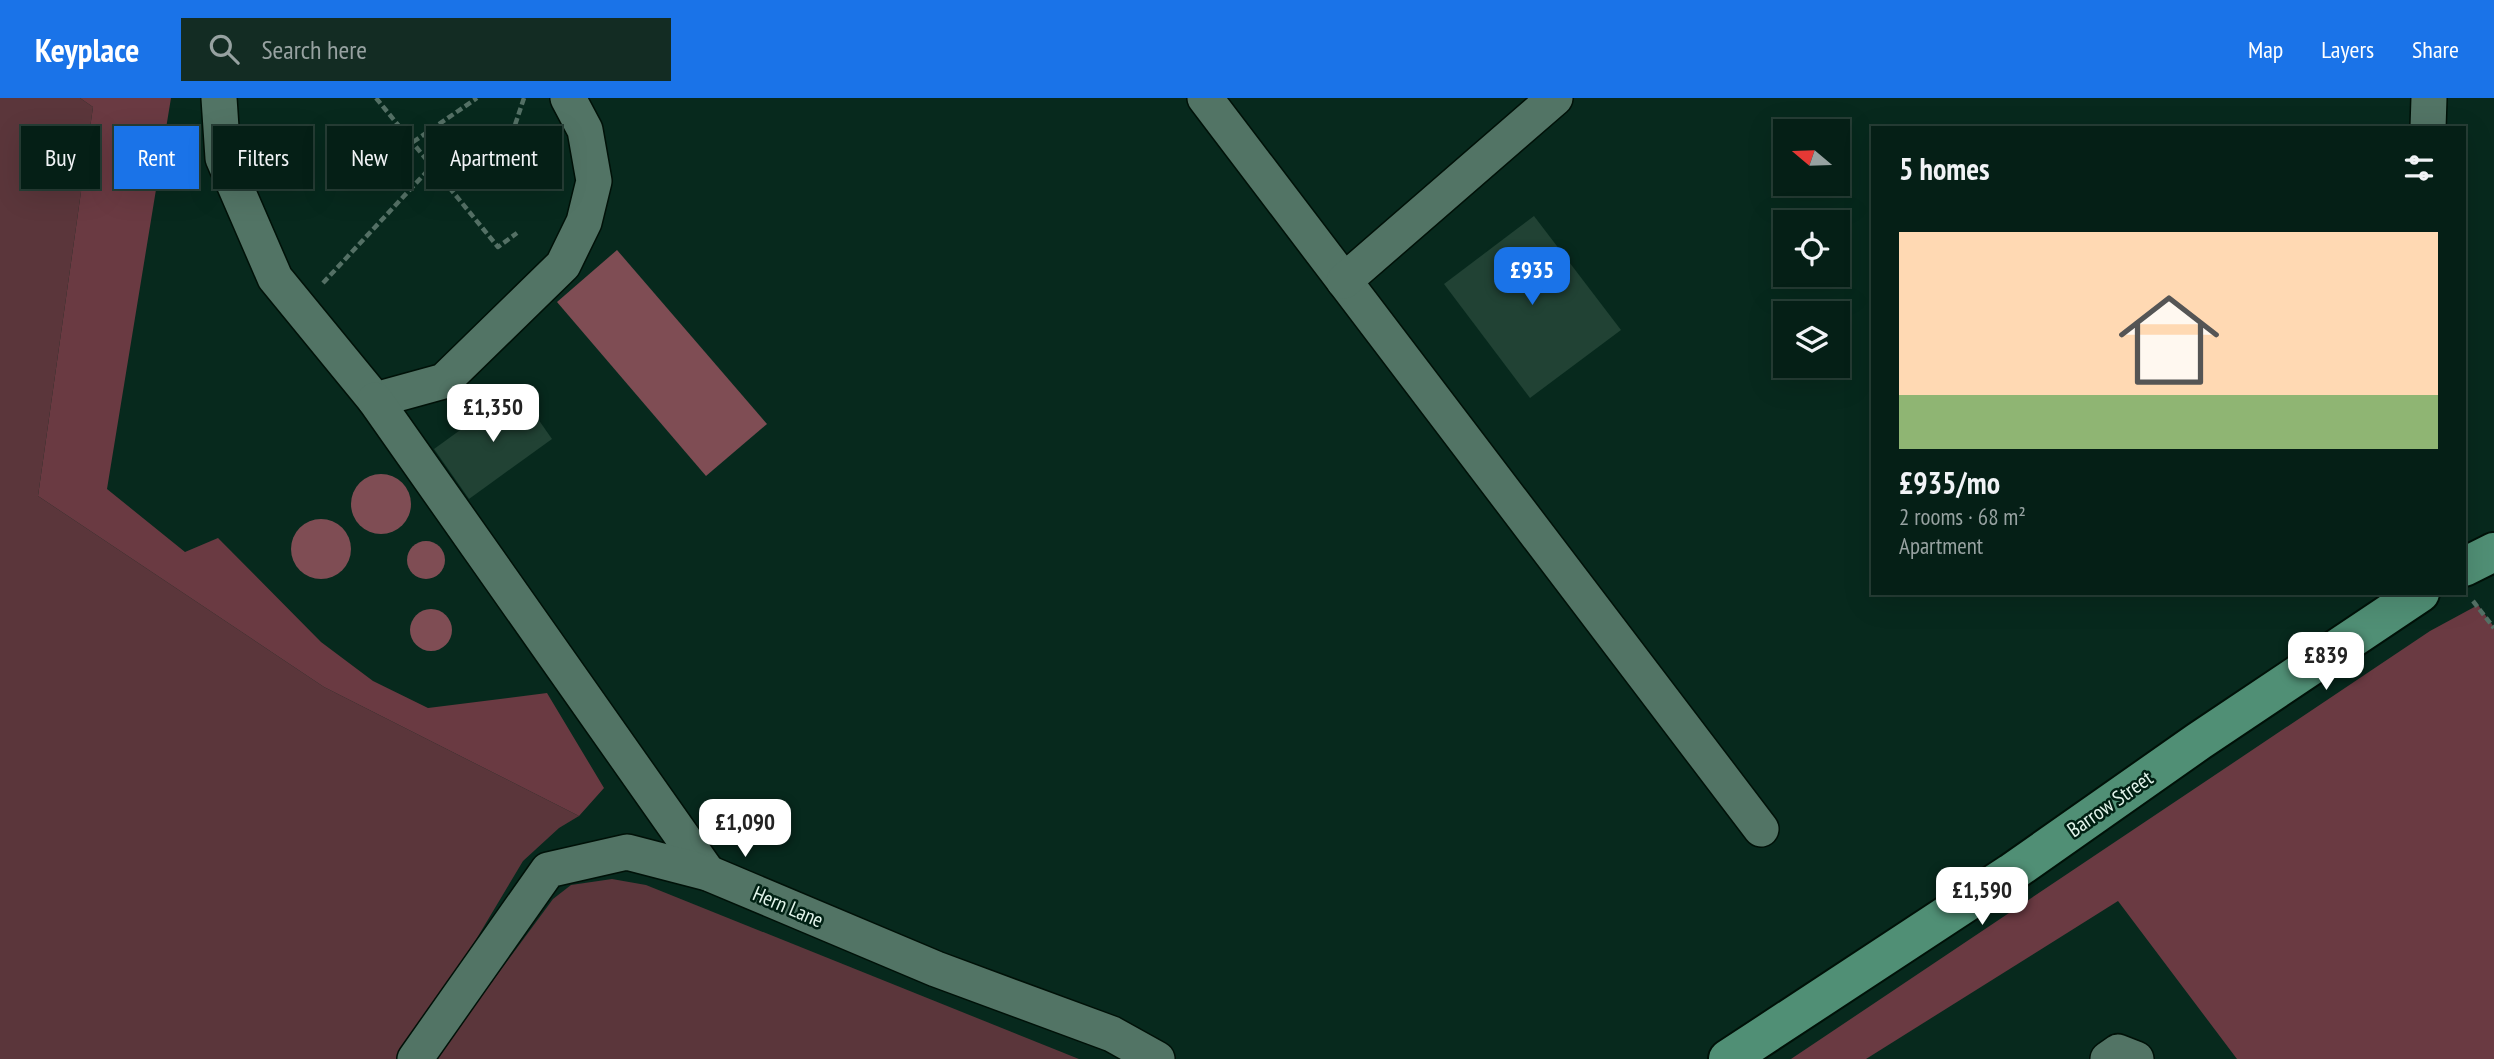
<!DOCTYPE html>
<html lang="en">
<head>
<meta charset="utf-8">
<style>
	:root { --surface:#051f16; --page:#132c23; --text:#f1f3f6; --muted:#97a2a1; --line:#263d35; --accent:#1a73e8 }
	body { margin:0; font-family:"PT Sans Narrow",sans-serif; background:var(--page); color:var(--text); height:100vh; display:flex; flex-direction:column; font-size:26px; white-space:nowrap }
	* { box-sizing:border-box; margin:0 }
	p { font-size:23px; color:var(--muted) }
	.icon { flex:none; width:38px; height:38px; fill:none; stroke:currentColor; stroke-width:2; stroke-linecap:round; stroke-linejoin:round }
	.map { position:relative; flex:1; overflow:hidden }
	.side { position:absolute; left:1871px; top:28px; width:595px; height:469px; display:flex; flex-direction:column; background:var(--surface); border-radius:0px; box-shadow:0 7px 28px #0002,0 0 0 2px var(--line) }
	.side>* { flex:none }
	.top-card { position:absolute; left:21px; top:28px; width:665px; height:63px; display:flex; gap:14px }
	.needle { width:46px; rotate:289deg }
	.fabs { position:absolute; left:1773px; top:21px; display:grid; gap:14px }
	.fabs a { display:grid; place-items:center; width:77px; height:77px; border-radius:0px; background:var(--surface); box-shadow:0 7px 28px #0002,0 0 0 2px var(--line); font-size:35px }
	.price { position:absolute; translate:-50% -60px; padding:0 16px; border-radius:14px; background:#fff; color:#222; font-size:23px; line-height:46px; filter:drop-shadow(0 2px 4px #0008) }
	.price::after { content:''; position:absolute; left:50%; top:42px; width:21px; height:16px; margin-left:-10px; background:inherit; clip-path:polygon(0 0,100% 0,50% 100%) }
	.price.on { background:var(--accent); color:#fff }
	ul { padding:0; list-style:none }
	li { display:grid; align-content:center; gap:14px; height:371px; padding:0 28px }
	li+li { border-top:2px solid var(--line) }
	li span { display:grid; place-items:center; height:217px; border-radius:0px; color:#555 }
	li>.icon { margin-inline-start:auto }
	span .icon { width:126px; height:126px; fill:#fffc; stroke-width:1 }
	li b { font-size:30px }
	h2 { display:flex; justify-content:space-between; align-items:center; height:84px; padding:0 28px; font-size:30px }
	.pill { padding:0 24px; border-radius:0px; background:var(--surface); box-shadow:0 7px 28px #0002,0 0 0 2px var(--line); font-size:24px; line-height:63px }
	.pill.on { background:var(--accent); color:#fff }
	header { display:flex; align-items:center; gap:42px; box-sizing:border-box; height:98px; padding:0 35px; background:var(--accent); color:#fff }
	header strong { font-size:33px }
	nav { display:flex; gap:38px; margin-inline-start:auto; font-size:24px }
	.search { width:490px; height:63px; background:var(--page); display:flex; align-items:center; gap:18px; box-sizing:border-box; padding:0 24px; border-radius:0px; color:var(--muted); font-size:26px }
	.map>svg:first-child { display:block }
	.green { fill:#5b363b }
	.forest { fill:#6a3a42 }
	.water { fill:#7f4d54 }
	.building { fill:#214234 }
	.lines { fill:none; stroke-linecap:round; stroke-linejoin:round }
	.minor-casing { stroke:#001108; stroke-width:38 }
	.major-casing { stroke:#001108; stroke-width:42 }
	.path { stroke:#547065; stroke-width:4.5; stroke-dasharray:7 3.5; stroke-linecap:butt }
	.minor { stroke:#527465; stroke-width:35 }
	.major { stroke:#508f75; stroke-width:38 }
	.labels { text-anchor:middle; stroke-width:5; stroke-linejoin:round; paint-order:stroke }
	.street-label { font-size:21px; fill:#e2f4eb; stroke:#002013 }
</style>
</head>
<body>
<header>
<strong>Keyplace</strong>
<div class="search"><svg class="icon" aria-label="search" viewBox="0 0 24 24"><circle cx="10" cy="10" r="6"/><path d="M15 15l6 6"/></svg>Search here</div>
<nav><a>Map</a><a>Layers</a><a>Share</a></nav>
</header>
<div class="map">
<svg width="2494" height="961" viewBox="0 0 2494 961">
	<rect width="100%" height="100%" fill="#07291d"/>
	<g class="green">
		<polygon points="0,0 80,0 93,9 38,398 324,589 579,718 559,730 523,763 477,840 398,961 0,961"/>
		<polygon points="612,781 646,787 1079,961 435,961 553,801 571,787"/>
	</g>
	<g class="forest">
		<polygon points="80,0 171,0 107,391 185,454 218,440 321,544 373,583 428,610 547,595 604,690 579,718 324,589 38,398 93,9"/>
		<polygon points="2478,507 2494,529 2494,961 2237,961 2118,803 1866,961 1791,961 2430,533"/>
	</g>
	<g class="water">
		<polygon points="617,152 767,326 706,378 557,204"/>
		<circle cx="381" cy="406" r="30"/>
		<circle cx="321" cy="451" r="30"/>
		<circle cx="426" cy="462" r="19"/>
		<circle cx="431" cy="532" r="21"/>
	</g>
	<g class="building">
		<polygon points="1534,118 1621,232 1530,300 1444,186"/>
		<polygon points="517,291 552,341 469,401 434,351"/>
	</g>
	<g class="lines">
		<g class="minor-casing">
			<g id="minor">
				<polyline points="219,0 223,60 275,180 375,302 444,283 563,167 584,124 594,83 585,32 568,0"/>
				<polyline points="1205,0 1761,731"/>
				<polyline points="2428,30 2429,0"/>
				<polyline points="1344,183 1555,0"/>
				<polyline points="375,302 708,775"/>
				<polyline points="415,961 548,772 627,754 708,775 936,871 1112,936 1157,961"/>
				<polyline points="2108,961 2118,954 2136,961"/>
			</g>
		</g>
		<g class="major-casing">
			<g id="major">
				<polyline points="2464,469 2494,454"/>
				<polyline points="1728,961 2011,775 2199,643 2420,495"/>
			</g>
		</g>
		<g class="path">
			<polyline points="376,0 498,149 517,135"/>
			<polyline points="524,0 514,30 535,60"/>
			<polyline points="413,44 477,0"/>
			<polyline points="323,185 432,68"/>
			<polyline points="2473,503 2494,530"/>
		</g>
		<use href="#minor" class="minor"/>
		<use href="#major" class="major"/>
	</g>
	<g class="labels">
		<g class="street-label">
			<text transform="translate(2110 706) rotate(-35)" y="7">Barrow Street</text>
			<text transform="translate(788 809) rotate(23)" y="7">Hern Lane</text>
		</g>
	</g>
</svg>
<div class="fabs">
<a><svg class="needle" viewBox="-14 -14 28 28"><path d="M0-13l5 13h-10z" fill="#e53935"/><path d="M0 13l5-13h-10z" fill="#97a2a1"/></svg></a>
<a><svg class="icon" aria-label="locate" viewBox="0 0 24 24"><circle cx="12" cy="12" r="6"/><path d="M12 2v4M12 18v4M2 12h4M18 12h4"/></svg></a>
<a><svg class="icon" aria-label="layers" viewBox="0 0 24 24"><path d="M12 4l9 5-9 5-9-5zM3 14l9 5 9-5"/></svg></a>
</div>
<b class="price on" style="left:1532px;top:209px">£935</b>
<b class="price" style="left:493px;top:346px">£1,350</b>
<b class="price" style="left:2326px;top:594px">£839</b>
<b class="price" style="left:745px;top:761px">£1,090</b>
<b class="price" style="left:1982px;top:829px">£1,590</b>
<div class="top-card">
<a class="pill">Buy</a>
<a class="pill on">Rent</a>
<a class="pill">Filters</a>
<a class="pill">New</a>
<a class="pill">Apartment</a>
</div>
<section class="side">
<h2>5 homes<svg class="icon" aria-label="filters" viewBox="0 0 24 24"><path d="M4 7h16M4 17h16"/><circle cx="9" cy="7" r="2"/><circle cx="15" cy="17" r="2"/></svg></h2>
<ul>
<li><span style="background:linear-gradient(#ffd9b3 75%,#8fb573 0)"><svg class="icon" aria-label="home" viewBox="0 0 24 24"><path d="M3 11l9-7 9 7M6 9v11h12V9"/></svg></span><div><b>£935/mo</b><p>2 rooms · 68 m²</p><p>Apartment</p></div></li>
</ul>
</section>
</div>
</body>
</html>
